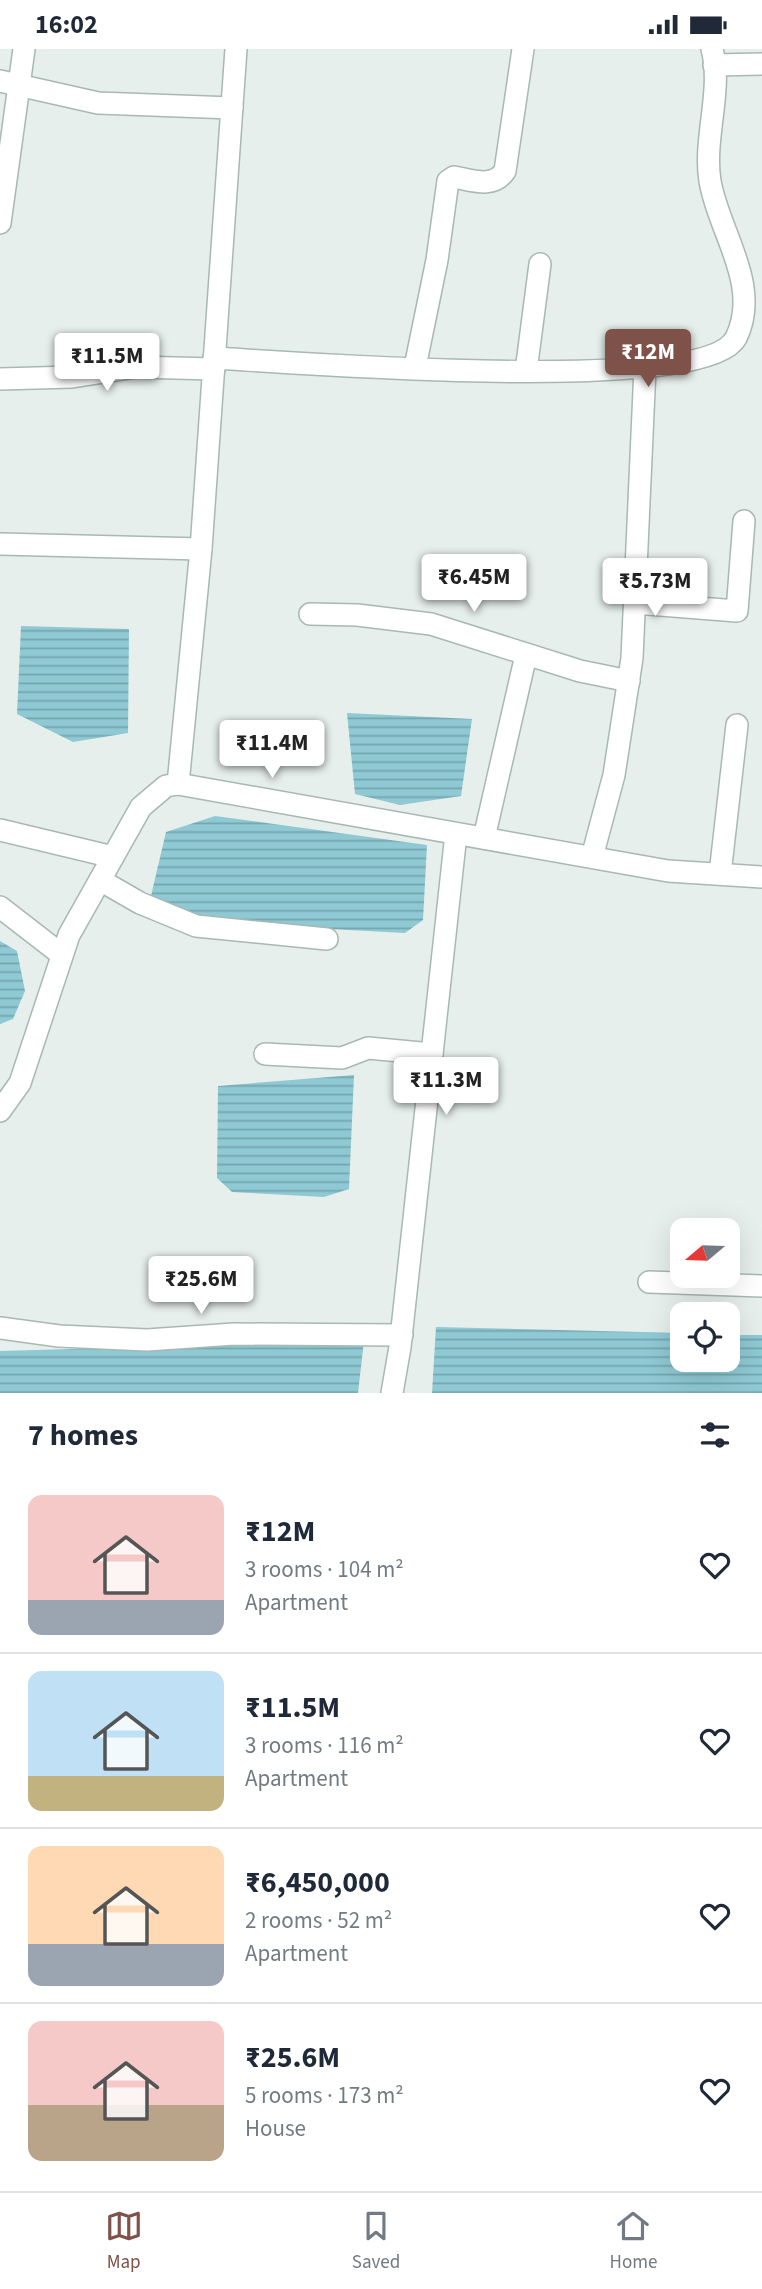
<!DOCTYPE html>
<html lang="en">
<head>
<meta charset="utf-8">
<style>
	:root { --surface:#fff; --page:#f2f2f3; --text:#1f2937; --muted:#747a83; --line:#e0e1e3; --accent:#7f5249 }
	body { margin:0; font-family:"Source Sans 3",sans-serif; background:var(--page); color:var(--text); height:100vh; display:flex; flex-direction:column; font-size:26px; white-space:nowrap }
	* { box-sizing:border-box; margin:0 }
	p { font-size:23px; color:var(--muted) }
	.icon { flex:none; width:38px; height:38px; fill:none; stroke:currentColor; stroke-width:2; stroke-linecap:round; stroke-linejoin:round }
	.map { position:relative; height:1344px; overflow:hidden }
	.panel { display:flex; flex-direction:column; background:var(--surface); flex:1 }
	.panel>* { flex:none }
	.needle { width:46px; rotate:251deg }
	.buttons { position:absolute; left:670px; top:1169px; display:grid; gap:14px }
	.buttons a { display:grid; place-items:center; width:70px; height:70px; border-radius:14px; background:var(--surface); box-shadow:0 7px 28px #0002; font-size:35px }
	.price { position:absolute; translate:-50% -60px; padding:0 16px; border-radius:7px; background:#fff; color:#222; font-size:23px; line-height:46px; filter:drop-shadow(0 2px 4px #0008) }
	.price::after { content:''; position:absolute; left:50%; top:42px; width:21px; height:16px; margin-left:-10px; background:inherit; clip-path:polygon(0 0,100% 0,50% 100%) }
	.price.active { background:var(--accent); color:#fff }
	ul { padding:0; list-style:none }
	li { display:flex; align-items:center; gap:21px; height:175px; padding:0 28px }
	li+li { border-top:2px solid var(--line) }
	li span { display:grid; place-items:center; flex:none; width:196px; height:140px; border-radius:14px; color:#555 }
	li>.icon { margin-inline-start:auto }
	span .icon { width:84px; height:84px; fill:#fffc; stroke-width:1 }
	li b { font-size:30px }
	h2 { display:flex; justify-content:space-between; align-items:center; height:84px; padding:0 28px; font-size:30px }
	.status { display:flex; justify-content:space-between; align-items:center; height:49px; padding:0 35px; background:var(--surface); direction:ltr }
	.status svg { height:19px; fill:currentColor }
	.menu { display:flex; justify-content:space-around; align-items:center; height:98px; border-top:2px solid var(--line); background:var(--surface); font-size:19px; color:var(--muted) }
	.menu a { display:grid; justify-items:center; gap:4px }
	.menu .active { color:var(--accent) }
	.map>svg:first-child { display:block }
	.water { fill:url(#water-rules) }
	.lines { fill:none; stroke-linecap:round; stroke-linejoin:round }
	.minor-casing { stroke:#a8b8b2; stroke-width:24 }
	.minor { stroke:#fff; stroke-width:21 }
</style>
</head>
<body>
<div class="status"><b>16:02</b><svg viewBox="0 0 49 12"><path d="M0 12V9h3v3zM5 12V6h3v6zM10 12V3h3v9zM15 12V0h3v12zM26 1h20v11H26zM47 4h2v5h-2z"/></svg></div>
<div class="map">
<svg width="762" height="1344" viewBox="0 0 762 1344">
	<defs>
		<pattern id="water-rules" width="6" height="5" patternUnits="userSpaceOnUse" patternTransform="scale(1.75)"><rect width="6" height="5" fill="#8ec9d4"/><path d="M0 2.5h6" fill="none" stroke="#74a5ad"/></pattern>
	</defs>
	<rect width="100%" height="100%" fill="#e6efeb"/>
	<g class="water">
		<polygon points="21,577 129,580 128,684 73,693 17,665"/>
		<polygon points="347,664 472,670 461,747 400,756 355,745"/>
		<polygon points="215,767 427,796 423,871 405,884 214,874 150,851 166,783"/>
		<polygon points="0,892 17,902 25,942 13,970 0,975"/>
		<polygon points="354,1026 349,1140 324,1148 232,1143 217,1129 218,1037"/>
		<polygon points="436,1278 682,1284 682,1311 728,1311 728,1286 762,1286 762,1344 432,1344"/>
		<polygon points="364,1292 358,1344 0,1344 0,1302"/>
	</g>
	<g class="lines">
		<g class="minor-casing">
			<g id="minor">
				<polyline points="714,16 762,15"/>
				<polyline points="0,32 98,54 232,59"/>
				<polyline points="0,174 24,0"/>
				<path d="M 214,309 C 289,313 704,347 736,289 C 762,236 718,182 710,132 C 703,90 723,41 712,0"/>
				<path d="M 415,318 L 437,211 L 448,132 L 454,128 C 472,131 493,140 505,122 L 523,0"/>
				<polyline points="526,322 540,215"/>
				<polyline points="0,330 72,328 136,318 214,320"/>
				<polyline points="0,495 201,500"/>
				<polyline points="635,554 737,562 744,472"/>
				<polyline points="310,565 357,566 431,575 580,622 629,632"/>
				<polyline points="178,735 201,500 236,0"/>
				<polyline points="0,781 113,808"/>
				<polyline points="484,789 526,606"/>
				<polyline points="592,808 614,726 632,609 645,319"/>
				<polyline points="720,825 737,676"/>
				<polyline points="100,831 140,854 196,877 327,890"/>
				<polyline points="0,858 62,906"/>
				<polyline points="265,1005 342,1009 368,999 432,1005"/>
				<polyline points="0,1062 20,1034 69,886 141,758 166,737 178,735 668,822 762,828"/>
				<polyline points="649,1233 762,1237"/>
				<polyline points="0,1279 59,1287 147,1291 234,1285 402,1286"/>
				<polyline points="392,1344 400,1298 456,785"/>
			</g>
		</g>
		<use href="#minor" class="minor"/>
	</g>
</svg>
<div class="buttons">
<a><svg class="needle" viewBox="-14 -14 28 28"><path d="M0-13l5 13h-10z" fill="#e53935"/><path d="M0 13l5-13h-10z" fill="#747a83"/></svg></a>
<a><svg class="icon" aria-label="locate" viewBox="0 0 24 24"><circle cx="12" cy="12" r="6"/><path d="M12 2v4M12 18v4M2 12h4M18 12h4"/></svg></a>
</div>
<b class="price active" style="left:648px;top:340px">₹12M</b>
<b class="price" style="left:107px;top:344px">₹11.5M</b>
<b class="price" style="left:474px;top:565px">₹6.45M</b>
<b class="price" style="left:655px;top:569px">₹5.73M</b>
<b class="price" style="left:272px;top:731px">₹11.4M</b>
<b class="price" style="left:446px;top:1068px">₹11.3M</b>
<b class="price" style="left:201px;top:1267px">₹25.6M</b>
</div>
<section class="panel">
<h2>7 homes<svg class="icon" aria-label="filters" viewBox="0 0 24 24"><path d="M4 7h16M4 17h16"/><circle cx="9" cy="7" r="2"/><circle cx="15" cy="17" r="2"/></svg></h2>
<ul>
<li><span style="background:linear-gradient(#f6c9c9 75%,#9aa5b1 0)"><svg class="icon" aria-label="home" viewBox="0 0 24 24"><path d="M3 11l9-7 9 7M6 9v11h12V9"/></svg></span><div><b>₹12M</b><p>3 rooms · 104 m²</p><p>Apartment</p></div><svg class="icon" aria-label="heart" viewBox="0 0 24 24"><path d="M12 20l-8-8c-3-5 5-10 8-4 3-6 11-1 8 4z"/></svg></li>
<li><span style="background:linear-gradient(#bfe0f5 75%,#c2b280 0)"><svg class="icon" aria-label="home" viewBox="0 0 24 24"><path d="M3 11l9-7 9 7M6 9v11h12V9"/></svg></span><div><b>₹11.5M</b><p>3 rooms · 116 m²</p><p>Apartment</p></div><svg class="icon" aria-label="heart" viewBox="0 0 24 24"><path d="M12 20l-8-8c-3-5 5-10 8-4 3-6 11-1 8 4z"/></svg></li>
<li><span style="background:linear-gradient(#ffd9b3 70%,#9aa5b1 0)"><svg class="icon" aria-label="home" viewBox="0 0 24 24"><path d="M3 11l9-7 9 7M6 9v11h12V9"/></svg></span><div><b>₹6,450,000</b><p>2 rooms · 52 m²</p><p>Apartment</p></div><svg class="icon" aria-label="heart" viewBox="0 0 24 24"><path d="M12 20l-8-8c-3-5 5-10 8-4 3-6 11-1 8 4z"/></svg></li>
<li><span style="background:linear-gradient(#f6c9c9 60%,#b9a48a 0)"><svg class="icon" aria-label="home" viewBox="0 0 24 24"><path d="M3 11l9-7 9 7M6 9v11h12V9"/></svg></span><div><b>₹25.6M</b><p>5 rooms · 173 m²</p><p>House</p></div><svg class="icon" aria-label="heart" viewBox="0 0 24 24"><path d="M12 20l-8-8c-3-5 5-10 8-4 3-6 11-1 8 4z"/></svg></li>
</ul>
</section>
<nav class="menu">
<a class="active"><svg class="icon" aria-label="map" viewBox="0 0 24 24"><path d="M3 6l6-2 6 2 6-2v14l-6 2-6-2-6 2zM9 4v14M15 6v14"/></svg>Map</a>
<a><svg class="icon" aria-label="saved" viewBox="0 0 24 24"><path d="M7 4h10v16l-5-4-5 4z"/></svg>Saved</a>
<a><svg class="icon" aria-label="home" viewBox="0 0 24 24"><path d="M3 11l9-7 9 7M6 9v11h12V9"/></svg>Home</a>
</nav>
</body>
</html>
